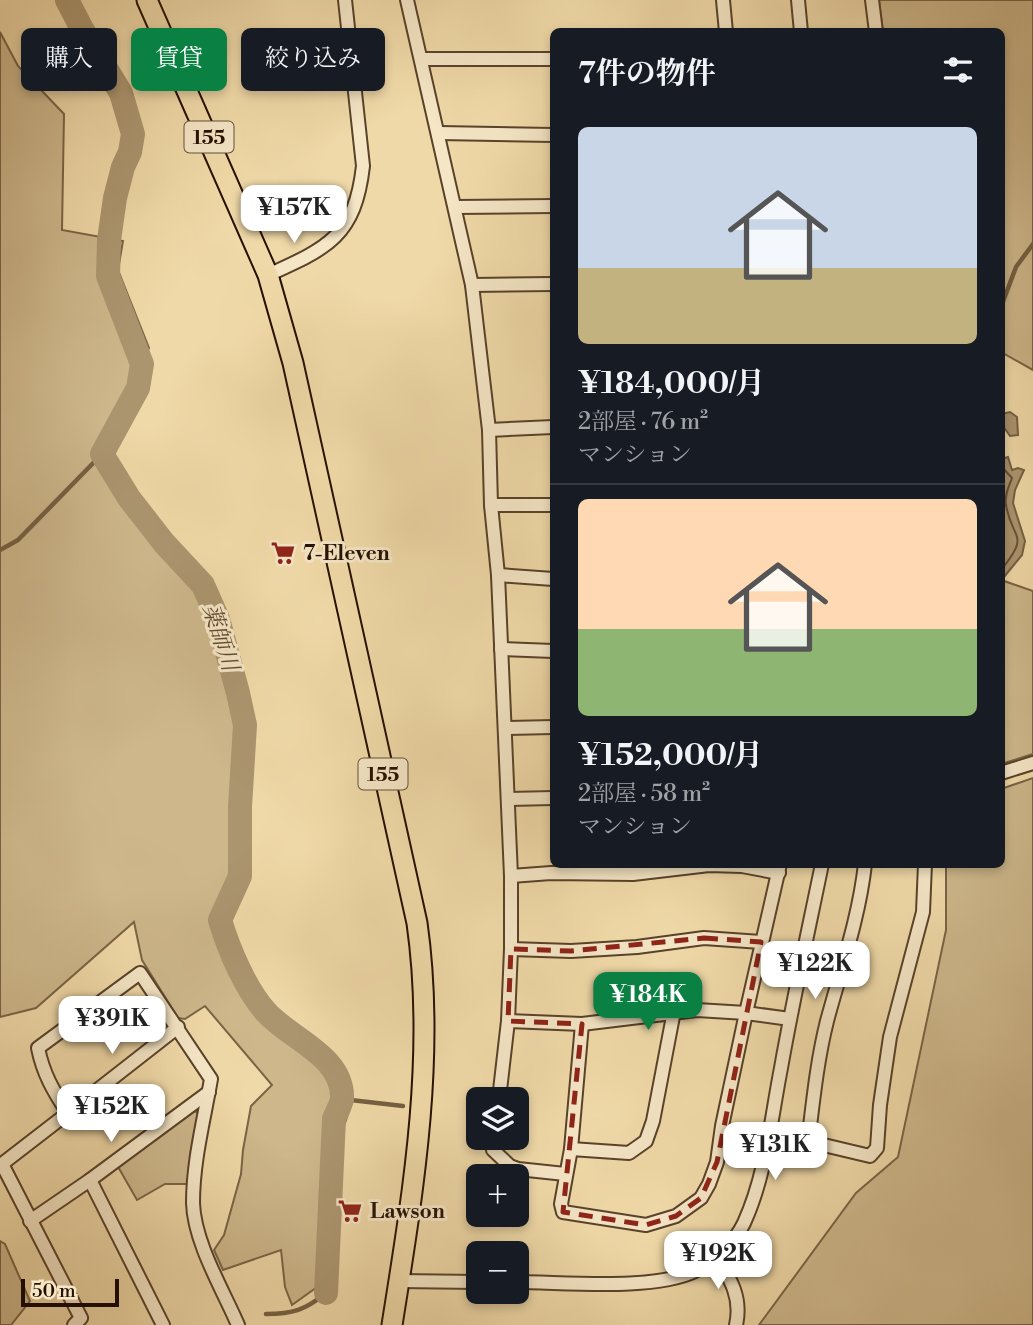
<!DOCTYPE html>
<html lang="ja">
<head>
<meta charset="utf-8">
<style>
	:root { --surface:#171b24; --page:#242831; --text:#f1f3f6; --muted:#9ea1a6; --line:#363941; --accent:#0b8043 }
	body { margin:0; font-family:"Libre Bodoni","Noto Serif JP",serif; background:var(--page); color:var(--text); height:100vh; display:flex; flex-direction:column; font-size:26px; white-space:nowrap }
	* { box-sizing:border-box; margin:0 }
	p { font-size:23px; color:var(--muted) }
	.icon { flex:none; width:38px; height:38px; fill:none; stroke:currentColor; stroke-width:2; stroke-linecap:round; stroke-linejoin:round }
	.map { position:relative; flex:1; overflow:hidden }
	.sheet { position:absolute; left:550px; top:28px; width:455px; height:840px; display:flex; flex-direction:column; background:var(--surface); border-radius:10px; box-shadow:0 4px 10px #0003 }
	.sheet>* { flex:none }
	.banner { position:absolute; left:21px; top:28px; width:424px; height:63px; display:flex; gap:14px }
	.tools { position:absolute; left:466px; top:1087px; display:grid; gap:14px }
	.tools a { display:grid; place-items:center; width:63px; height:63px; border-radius:10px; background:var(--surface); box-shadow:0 4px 10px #0003; font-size:35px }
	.scale { position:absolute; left:21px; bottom:18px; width:98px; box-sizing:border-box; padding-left:7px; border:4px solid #251000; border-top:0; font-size:19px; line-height:24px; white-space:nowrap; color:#251000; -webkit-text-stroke:5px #f5e6c6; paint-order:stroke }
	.price { position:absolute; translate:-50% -60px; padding:0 16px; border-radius:14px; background:#fff; color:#222; font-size:23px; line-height:46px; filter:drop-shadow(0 2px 4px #0008) }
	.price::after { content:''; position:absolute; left:50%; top:42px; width:21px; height:16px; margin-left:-10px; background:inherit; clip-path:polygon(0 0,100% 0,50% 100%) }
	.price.selected { background:var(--accent); color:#fff }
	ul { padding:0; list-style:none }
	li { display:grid; align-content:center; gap:14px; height:371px; padding:0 28px }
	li+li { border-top:2px solid var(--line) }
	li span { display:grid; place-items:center; height:217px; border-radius:10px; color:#555 }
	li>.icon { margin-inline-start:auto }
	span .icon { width:126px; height:126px; fill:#fffc; stroke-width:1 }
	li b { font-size:30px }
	h2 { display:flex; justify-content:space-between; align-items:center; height:84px; padding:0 28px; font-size:30px }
	.pill { padding:0 24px; border-radius:10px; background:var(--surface); box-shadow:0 4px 10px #0003; font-size:24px; line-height:63px }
	.pill.selected { background:var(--accent); color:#fff }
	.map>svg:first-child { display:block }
	.green { fill:#cdb78b; stroke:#796446; stroke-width:2 }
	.water { fill:#ab956f; stroke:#756043; stroke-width:2 }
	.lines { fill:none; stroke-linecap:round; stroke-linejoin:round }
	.shore { stroke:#685238; stroke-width:2 }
	.stream { stroke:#756043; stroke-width:4.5 }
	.river { stroke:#ab956f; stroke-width:24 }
	.minor-casing { stroke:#58422a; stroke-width:16 }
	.highway-casing { stroke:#251000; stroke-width:23 }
	.minor { stroke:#f5e6c6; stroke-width:12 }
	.highway { stroke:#f0d9a8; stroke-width:19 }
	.marked { fill:none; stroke:#8f2418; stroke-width:5; stroke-dasharray:14 9; stroke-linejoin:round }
	.labels { text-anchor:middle; stroke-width:6; stroke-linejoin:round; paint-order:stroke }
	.shield { fill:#f5e6c6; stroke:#63503b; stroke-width:2 }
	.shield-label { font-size:19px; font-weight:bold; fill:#251000 }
	.poi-label { font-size:21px; font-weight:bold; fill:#251000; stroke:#f5e6c6; text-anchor:start }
	.water-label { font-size:23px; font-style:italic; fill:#614c32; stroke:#f5e6c6 }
</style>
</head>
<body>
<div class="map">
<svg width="1033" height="1325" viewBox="0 0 1033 1325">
	<rect width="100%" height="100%" fill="#f0d9a8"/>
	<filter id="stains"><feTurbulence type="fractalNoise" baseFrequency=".00286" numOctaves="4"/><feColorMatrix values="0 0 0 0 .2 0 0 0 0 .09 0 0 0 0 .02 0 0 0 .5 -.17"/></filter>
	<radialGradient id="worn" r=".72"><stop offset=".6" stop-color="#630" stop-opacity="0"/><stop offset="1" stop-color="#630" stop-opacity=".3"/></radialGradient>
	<g class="green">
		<polygon points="879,0 1033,0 1033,370 1001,352 1001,32 883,31"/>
		<polygon points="0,32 18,66 64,114 62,230 123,241 118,270 149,348 130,392 97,453 119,500 192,581 210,616 236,723 238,756 236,873 214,918 226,961 273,1028 328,1071 351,1105 341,1135 325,1154 320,1285 292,1305 285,1287 281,1250 223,1270 214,1250 224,1235 241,1174 243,1150 251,1106 272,1085 205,1006 185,1019 178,1018 142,960 134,922 36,1008 0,1017"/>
		<polygon points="1001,580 1033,591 1033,754 1001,764"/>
		<polygon points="1033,778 1033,1325 759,1325 856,1193 898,1157 946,930 946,865 1001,864 1001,789"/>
		<polygon points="190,1108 199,1114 190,1184 165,1184 137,1200 117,1165"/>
		<polygon points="0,1241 5,1244 30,1301 11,1325 0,1325"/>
	</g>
	<g class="water">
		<polygon points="1010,412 1017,417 1018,435 1010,436 1005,429 1001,433 1001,414"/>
		<polygon points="1008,457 1012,470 1018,468 1024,470 1015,490 1013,503 1025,541 1022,555 1004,577 1001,576 1001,459"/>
	</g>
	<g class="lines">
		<path class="shore" d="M 1001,466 L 1012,478 C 1009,486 1004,496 1006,505 C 1012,541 1031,533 1001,570"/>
		<g class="stream">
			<polyline points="1001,307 1016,267 1033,244"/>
			<polyline points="0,550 18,540 102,454"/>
			<polyline points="342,1099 403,1106"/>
			<path d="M 266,1314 C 293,1314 305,1310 326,1293"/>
		</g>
		<path class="river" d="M 67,0 L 82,29 L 121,93 L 133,134 L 130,152 L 123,167 L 115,198 L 109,240 L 108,276 L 142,364 L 138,388 L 102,454 L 129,498 L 164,543 L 203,585 L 218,619 L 238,693 L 245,725 L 240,807 L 240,876 L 220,920 C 229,950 245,988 266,1012 C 290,1039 344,1056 342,1099 C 341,1105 336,1113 334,1119 L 326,1293"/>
		<g class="minor-casing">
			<g id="minor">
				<polyline points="407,0 472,285 489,430 491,505 553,505"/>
				<polyline points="723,0 726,32"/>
				<polyline points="798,0 801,32"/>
				<polyline points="872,0 876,32"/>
				<polyline points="421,59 553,59"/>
				<polyline points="439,133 553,135"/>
				<polyline points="455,207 553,206"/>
				<path d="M 268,275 C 328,248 355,236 363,166 L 345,0"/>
				<polyline points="472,285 553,284"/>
				<polyline points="489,430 553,427"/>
				<polyline points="491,505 498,575 511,876 511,949 508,1021 499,1099"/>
				<polyline points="498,575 553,579"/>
				<polyline points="501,649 553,651"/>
				<polyline points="506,728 553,727"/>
				<polyline points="1001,773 1033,763"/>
				<polyline points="509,799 553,798"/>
				<polyline points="511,876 551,873 633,874 709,865 742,866 779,873"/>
				<polyline points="511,949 571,951 637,947 704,938 761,942"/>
				<polyline points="508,1021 582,1024 697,1010 746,1013 790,1019"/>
				<polyline points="582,1024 571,1149 561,1204 563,1212 646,1225 676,1216 701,1198 709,1184 717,1162 722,1126 746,1013 780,864"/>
				<polyline points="68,1113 178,1027"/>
				<polyline points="769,1132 870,1156 877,1148 880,1105 890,1037 923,912 925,864"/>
				<polyline points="495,1138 493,1150 510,1166 518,1169 565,1174"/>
				<path d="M 808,1143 C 813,1102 817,1061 827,1021 C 841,969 859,918 865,864"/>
				<polyline points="571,1149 629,1153 646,1141 653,1121 674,1011"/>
				<polyline points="90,1180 163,1325"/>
				<polyline points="30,1221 90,1180 209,1092"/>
				<path d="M 716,1257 C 731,1279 742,1298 736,1325"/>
				<polyline points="399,1281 478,1282"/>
				<path d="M 516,1282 C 565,1282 653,1291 695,1271 C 715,1261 735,1242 744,1223 C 766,1175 771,1119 781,1068 C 793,1000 808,932 822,864"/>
				<path d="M 74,1325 L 81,1318 L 2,1164 L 68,1113 C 53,1091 43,1073 38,1048 L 140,973 L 211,1079 C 204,1120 193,1161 193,1203 C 194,1242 223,1290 238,1325"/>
			</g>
		</g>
		<g class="highway-casing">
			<path id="highway" d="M 147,0 L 268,275 L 293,363 L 417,923 C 436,1056 413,1193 392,1325"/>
		</g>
		<use href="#minor" class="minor"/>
		<use href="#highway" class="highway"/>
	</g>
	<path class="marked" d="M 704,938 L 761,942 L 717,1162 L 701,1198 L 676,1216 L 646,1225 L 563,1212 L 582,1024 L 508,1021 L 511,949 L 571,951 Z"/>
	<defs>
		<g id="supermarket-bare" transform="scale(1.89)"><path d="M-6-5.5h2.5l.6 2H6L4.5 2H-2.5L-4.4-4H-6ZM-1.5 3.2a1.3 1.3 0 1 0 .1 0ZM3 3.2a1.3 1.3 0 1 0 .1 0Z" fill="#8f2418" stroke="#f5e6c6" stroke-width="2.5" paint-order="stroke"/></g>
	</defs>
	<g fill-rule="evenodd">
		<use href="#supermarket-bare" x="283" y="553"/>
		<use href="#supermarket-bare" x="350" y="1211"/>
	</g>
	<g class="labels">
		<g class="shield">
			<rect x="184.5" y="121.5" width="49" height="31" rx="5"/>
			<rect x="358.5" y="758.5" width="49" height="31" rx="5"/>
		</g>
		<g class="shield-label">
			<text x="209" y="144">155</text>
			<text x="383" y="781">155</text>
		</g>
		<g class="poi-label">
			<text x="303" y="560">7-Eleven</text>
			<text x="370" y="1218">Lawson</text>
		</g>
		<g class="water-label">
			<text transform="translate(221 637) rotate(72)" y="8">薬師川</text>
		</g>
	</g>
	<rect width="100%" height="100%" filter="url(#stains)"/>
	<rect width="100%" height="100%" fill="url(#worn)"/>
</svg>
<div class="tools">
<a><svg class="icon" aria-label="layers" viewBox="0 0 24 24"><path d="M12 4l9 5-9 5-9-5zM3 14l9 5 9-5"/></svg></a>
<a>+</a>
<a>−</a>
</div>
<div class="scale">50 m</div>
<b class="price" style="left:294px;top:245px">¥157K</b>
<b class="price" style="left:815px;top:1001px">¥122K</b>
<b class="price selected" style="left:648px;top:1032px">¥184K</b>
<b class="price" style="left:112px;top:1056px">¥391K</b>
<b class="price" style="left:111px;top:1144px">¥152K</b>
<b class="price" style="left:775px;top:1182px">¥131K</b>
<b class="price" style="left:718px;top:1291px">¥192K</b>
<div class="banner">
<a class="pill">購入</a>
<a class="pill selected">賃貸</a>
<a class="pill">絞り込み</a>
</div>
<section class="sheet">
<h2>7件の物件<svg class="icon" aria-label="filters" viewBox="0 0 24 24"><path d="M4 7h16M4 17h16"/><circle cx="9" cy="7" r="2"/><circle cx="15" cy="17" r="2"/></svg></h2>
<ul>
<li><span style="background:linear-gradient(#c9d6e8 65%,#c2b280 0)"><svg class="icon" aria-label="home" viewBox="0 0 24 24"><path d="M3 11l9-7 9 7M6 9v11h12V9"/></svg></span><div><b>¥184,000/月</b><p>2部屋 · 76 m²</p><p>マンション</p></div></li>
<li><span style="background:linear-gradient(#ffd9b3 60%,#8fb573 0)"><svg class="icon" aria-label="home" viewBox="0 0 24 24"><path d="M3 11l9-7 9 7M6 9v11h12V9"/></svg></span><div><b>¥152,000/月</b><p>2部屋 · 58 m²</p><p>マンション</p></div></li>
</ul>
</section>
</div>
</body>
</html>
